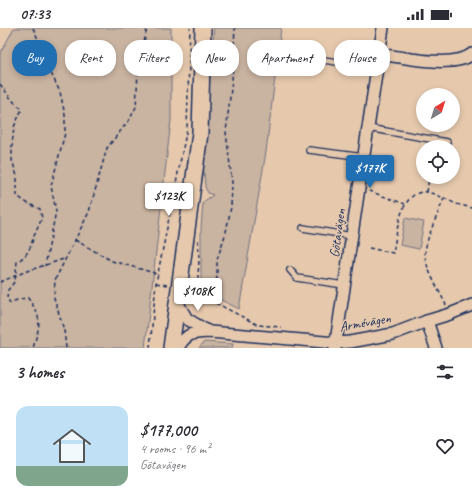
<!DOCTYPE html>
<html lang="en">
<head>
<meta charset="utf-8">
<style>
	:root { --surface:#fff; --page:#f7f7f7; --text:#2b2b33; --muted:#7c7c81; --accent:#1f6fb2 }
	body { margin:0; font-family:Caveat,sans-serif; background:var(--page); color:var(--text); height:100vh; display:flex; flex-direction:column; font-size:15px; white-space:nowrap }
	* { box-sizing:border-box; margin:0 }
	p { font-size:13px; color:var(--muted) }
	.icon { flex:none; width:22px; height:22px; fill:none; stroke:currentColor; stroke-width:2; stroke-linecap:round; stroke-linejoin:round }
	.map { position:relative; height:320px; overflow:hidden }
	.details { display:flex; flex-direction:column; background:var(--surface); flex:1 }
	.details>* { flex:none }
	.top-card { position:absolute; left:12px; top:12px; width:448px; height:36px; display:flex; gap:8px }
	.needle { width:26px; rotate:38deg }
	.controls { position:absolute; left:416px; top:60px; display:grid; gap:8px }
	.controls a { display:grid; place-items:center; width:44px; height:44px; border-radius:50%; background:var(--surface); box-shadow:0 2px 6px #0003; font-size:20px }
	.price { position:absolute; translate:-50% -34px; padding:0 9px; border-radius:4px; background:#fff; color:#222; font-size:13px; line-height:26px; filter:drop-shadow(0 1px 2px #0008) }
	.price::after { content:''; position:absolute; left:50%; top:24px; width:12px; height:9px; margin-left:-6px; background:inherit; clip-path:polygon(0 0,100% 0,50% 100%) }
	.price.selected { background:var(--accent); color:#fff }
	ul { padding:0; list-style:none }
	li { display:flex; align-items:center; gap:12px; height:100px; padding:0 16px }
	li span { display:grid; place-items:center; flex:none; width:112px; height:80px; border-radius:12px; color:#555 }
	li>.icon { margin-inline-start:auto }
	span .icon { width:48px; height:48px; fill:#fffc; stroke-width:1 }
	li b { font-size:17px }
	h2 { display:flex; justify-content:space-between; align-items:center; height:48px; padding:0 16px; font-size:17px }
	.chip { padding:0 14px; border-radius:16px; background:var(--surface); box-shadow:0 2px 6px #0003; font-size:14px; line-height:36px }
	.chip.selected { background:var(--accent); color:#fff }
	.status { display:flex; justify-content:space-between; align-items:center; height:28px; padding:0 20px; background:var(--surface); direction:ltr }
	.status svg { height:11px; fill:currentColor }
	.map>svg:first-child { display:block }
	.green { fill:#c9b3a1; stroke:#727180 }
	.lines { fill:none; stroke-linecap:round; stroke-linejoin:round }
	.lane-casing { stroke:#1b2f5e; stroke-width:8 }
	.street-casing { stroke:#1b2f5e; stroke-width:14 }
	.secondary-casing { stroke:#1b2f5e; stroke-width:18 }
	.path { stroke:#1b2f5e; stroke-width:1.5; stroke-dasharray:4 3; stroke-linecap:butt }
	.lane { stroke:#e6c9ad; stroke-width:5.5 }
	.street { stroke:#e6c9ad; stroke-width:11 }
	.secondary { stroke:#e6c9ad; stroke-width:15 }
	.labels { text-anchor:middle; stroke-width:3; stroke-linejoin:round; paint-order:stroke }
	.street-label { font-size:14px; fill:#1b2f5e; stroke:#e6c9ad }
</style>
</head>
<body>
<div class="status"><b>07:33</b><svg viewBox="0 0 49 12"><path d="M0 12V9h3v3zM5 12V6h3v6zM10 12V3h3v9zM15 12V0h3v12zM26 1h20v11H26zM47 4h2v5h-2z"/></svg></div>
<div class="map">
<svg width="472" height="320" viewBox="0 0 472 320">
	<rect width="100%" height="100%" fill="#e6c9ad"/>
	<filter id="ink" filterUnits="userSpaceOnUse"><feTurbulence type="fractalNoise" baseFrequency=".025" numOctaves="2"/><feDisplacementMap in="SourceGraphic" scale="8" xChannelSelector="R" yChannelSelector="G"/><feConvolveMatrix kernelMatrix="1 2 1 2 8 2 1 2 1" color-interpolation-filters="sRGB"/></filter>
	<g filter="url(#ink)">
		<g class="green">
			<polygon points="14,0 171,0 171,92 145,320 0,320 0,26"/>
			<polygon points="214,0 281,0 266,124 239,281 201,262 201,200 203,174 213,167 208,165 205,159 203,131"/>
			<polygon points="405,190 424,194 419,221 400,217"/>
			<polygon points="204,314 233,316 232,320 199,320"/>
		</g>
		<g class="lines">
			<g class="lane-casing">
				<g id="lane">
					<polyline points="317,31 377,40"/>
					<polyline points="368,100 447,114"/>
					<polyline points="309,122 364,129"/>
					<polyline points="303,200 352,208"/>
					<polyline points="290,242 297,250 344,257"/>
				</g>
			</g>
			<g class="street-casing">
				<g id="street">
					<path d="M 379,26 C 402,29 454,41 472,26"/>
					<polyline points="177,274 187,291 209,304"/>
					<polyline points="427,293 436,320"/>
					<path d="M 178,320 C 187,304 193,305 210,304 L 336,315 L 350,314 L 393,306 L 427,293 L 450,286 L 472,277"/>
					<polyline points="335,320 383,0"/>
				</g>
			</g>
			<g class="secondary-casing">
				<polyline id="secondary" points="171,320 200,105 203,0"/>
			</g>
			<g class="path">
				<polyline points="33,0 46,29 51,45 60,64 65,87 65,105 51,158 56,183 45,238"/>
				<path d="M 0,56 L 12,72 L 22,81 L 14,99 L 12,117 L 12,132 L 17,148 L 17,168 L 27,175 L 40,181 L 42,190 L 34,208 L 30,220 L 25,228 L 17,234 L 15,253 L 8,262 L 7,270 L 10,275 L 19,271 L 28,270 C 43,291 40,296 33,320"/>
				<polyline points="369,163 405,176"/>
				<polyline points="427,164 429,149"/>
				<polyline points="444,170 456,176 472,180"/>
				<polyline points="75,212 112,233 158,246"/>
				<path d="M 369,220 L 393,225 C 397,206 399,166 423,164 C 429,163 438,168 444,170 C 439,184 425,212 425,226 C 425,240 440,264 446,277"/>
				<polyline points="0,254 27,243 64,231"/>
				<polyline points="156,255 167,257"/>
				<polyline points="191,262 258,297 281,299"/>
				<polyline points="197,265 199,231 198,211"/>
				<polyline points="202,267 213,258 217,250 217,232 226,204 231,179 232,154 226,104 232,52 235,0"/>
				<polyline points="66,320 64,302 54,270 55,252 89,184 107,120 130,91 136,79 138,44 147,0"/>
				<polyline points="150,320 156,255 187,100 190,0"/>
			</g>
			<use href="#lane" class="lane"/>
			<use href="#street" class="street"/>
			<use href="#secondary" class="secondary"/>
		</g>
	</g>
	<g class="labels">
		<g class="street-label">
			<text transform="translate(337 205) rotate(-82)" y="5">Götavägen</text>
			<text transform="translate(365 294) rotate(-10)" y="5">Armévägen</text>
		</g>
	</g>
</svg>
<div class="controls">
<a><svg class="needle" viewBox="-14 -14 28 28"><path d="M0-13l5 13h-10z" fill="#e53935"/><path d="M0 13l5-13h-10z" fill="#7c7c81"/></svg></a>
<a><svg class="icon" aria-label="locate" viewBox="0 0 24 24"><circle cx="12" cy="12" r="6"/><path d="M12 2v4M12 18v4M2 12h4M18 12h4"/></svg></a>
</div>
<b class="price selected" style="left:370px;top:161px">$177K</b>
<b class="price" style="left:169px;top:189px">$123K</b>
<b class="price" style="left:198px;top:284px">$108K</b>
<div class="top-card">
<a class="chip selected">Buy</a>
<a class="chip">Rent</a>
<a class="chip">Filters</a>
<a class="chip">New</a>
<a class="chip">Apartment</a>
<a class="chip">House</a>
</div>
</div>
<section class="details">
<h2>3 homes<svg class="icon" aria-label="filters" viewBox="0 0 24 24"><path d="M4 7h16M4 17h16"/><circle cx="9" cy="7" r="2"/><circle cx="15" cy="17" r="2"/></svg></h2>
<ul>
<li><span style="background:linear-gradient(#bfe0f5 75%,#7fa58c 0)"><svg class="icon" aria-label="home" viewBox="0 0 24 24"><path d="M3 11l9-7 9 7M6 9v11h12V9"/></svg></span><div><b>$177,000</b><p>4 rooms · 96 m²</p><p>Götavägen</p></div><svg class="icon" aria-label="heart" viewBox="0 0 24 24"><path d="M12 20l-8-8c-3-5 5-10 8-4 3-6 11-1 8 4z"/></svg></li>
</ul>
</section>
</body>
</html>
